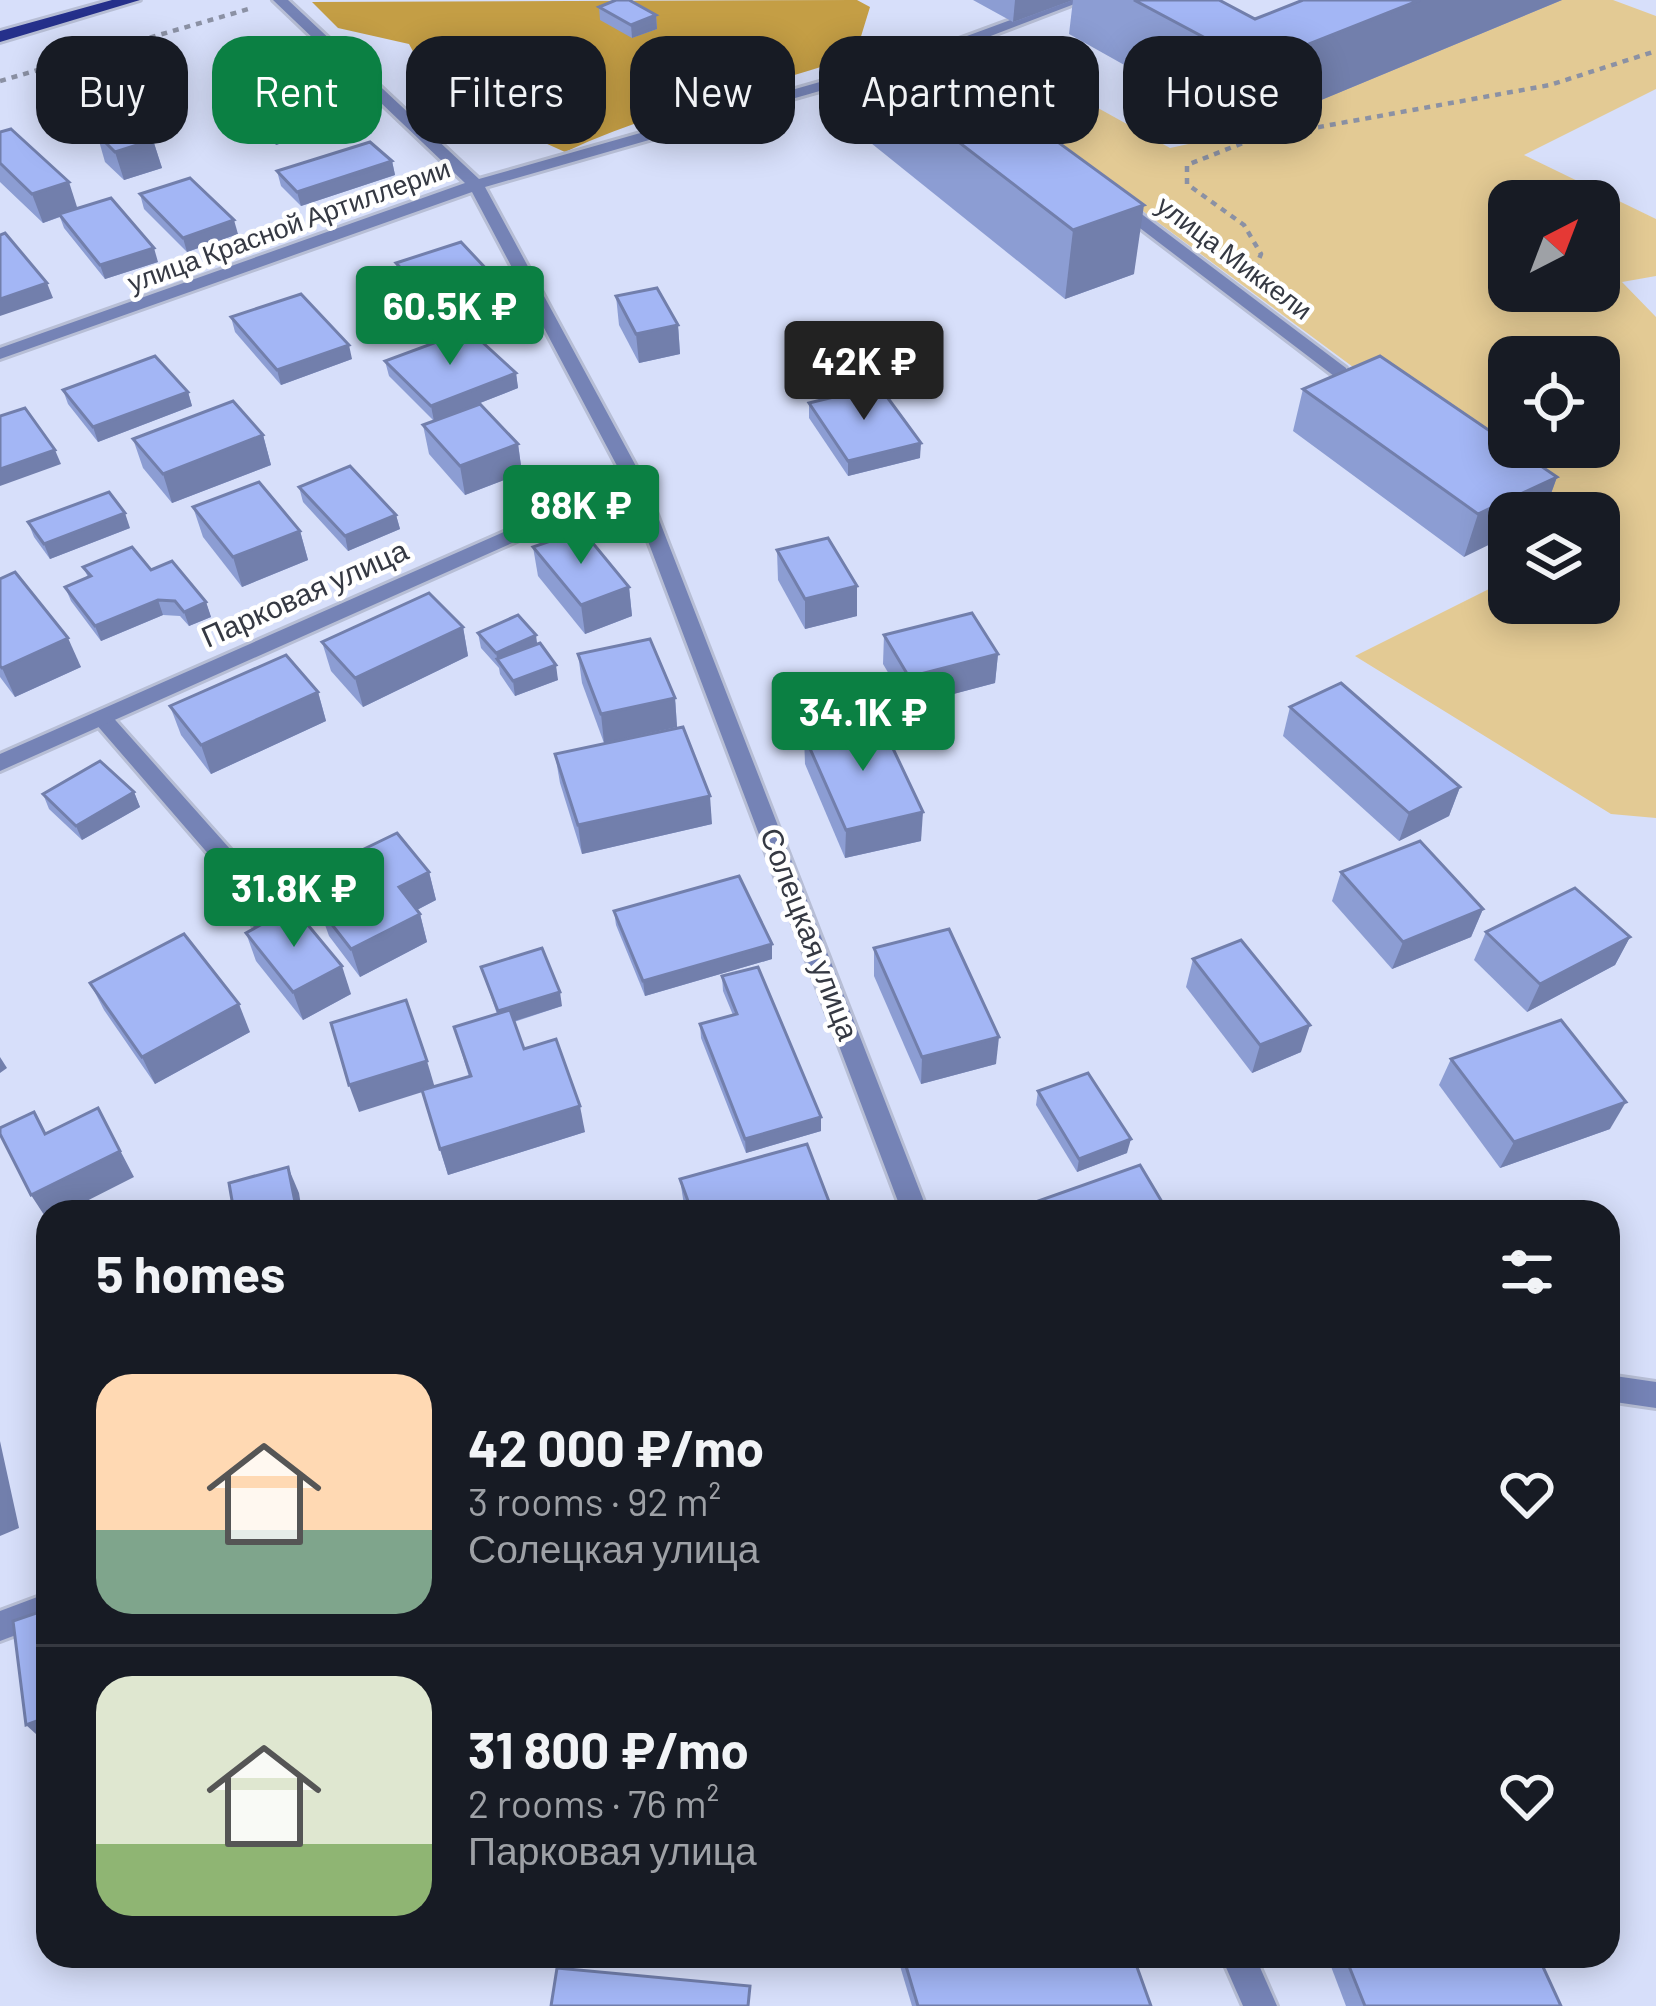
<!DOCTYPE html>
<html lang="en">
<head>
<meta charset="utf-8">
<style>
	:root { --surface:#171b24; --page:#242831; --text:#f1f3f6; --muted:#9ea1a6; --line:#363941; --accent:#0b8043 }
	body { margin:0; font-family:Barlow,sans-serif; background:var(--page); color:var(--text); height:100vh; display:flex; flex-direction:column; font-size:45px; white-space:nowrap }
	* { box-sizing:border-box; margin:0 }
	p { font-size:39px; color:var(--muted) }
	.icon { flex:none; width:66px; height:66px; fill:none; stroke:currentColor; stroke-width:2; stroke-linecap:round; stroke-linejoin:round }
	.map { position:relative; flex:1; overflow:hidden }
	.side { position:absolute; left:36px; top:1200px; width:1584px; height:768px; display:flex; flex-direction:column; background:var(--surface); border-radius:36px; box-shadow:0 6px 30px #0003 }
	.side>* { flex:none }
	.guide { position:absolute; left:36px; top:36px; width:1584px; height:108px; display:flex; gap:24px }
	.needle { width:78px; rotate:42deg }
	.fabs { position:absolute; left:1488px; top:180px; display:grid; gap:24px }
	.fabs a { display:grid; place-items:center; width:132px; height:132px; border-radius:24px; background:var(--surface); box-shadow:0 6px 30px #0003; font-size:60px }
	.price { position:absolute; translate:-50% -102px; padding:0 27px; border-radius:12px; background:var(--accent); color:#fff; font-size:39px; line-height:78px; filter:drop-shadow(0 3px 6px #0008) }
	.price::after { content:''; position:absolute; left:50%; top:72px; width:36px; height:27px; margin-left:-18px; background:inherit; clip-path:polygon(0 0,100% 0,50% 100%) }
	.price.current { background:#222; color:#fff }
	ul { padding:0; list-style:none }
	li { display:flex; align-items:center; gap:36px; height:300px; padding:0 60px }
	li+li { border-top:3px solid var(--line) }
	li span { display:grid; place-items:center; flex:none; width:336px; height:240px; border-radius:36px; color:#555 }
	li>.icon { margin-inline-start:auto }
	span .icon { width:144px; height:144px; fill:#fffc; stroke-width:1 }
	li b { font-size:51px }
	h2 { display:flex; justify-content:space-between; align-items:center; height:144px; padding:0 60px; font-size:51px }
	.tag { padding:0 42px; border-radius:36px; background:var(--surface); box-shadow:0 6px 30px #0003; font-size:42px; line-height:108px }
	.tag.current { background:var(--accent); color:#fff }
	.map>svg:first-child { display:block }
	.green { fill:#e3ca94; fill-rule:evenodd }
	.forest { fill:#c49e45 }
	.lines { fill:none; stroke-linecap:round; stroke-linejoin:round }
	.service-casing { stroke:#b7bed5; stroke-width:6 }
	.minor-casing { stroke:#b7bed5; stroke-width:6 }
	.primary-casing { stroke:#b7bed5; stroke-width:6 }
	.path { stroke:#8b91a4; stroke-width:4.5; stroke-dasharray:6 6; stroke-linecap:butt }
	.service { fill:#7583b6; fill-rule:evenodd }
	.minor { fill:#7583b6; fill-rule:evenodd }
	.primary { fill:#25308b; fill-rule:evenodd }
	.wall { fill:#8c9dd3 }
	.shaded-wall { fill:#727fac }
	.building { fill:#a3b6f5; stroke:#727fac; stroke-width:3 }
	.labels { text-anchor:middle; stroke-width:9; stroke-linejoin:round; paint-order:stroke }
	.far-street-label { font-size:27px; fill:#353943; stroke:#fff }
	.street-label { font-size:30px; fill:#353943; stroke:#fff }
</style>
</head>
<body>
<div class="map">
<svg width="1656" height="2006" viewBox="0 0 1656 2006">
	<rect width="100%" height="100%" fill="#d7dffa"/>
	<path class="green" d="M 1548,0 L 1613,0 L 1656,16 L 1656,89 L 1524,155 L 1656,219 L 1656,276 L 1622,282 L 1656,317 L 1656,818 L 1611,814 L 1355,656 L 1509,579 L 1509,603 L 1599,603 L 1599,513 L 1564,513 L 1353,367 L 938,59 L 979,42 L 1170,148 L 1244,132 ZM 1509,201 L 1599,201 L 1599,291 L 1509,291 ZM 1509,357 L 1599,357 L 1599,447 L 1509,447 Z"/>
	<path class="forest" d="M 857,0 L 870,7 L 855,56 C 758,89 657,109 565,152 L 436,94 L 409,44 L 338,28 L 312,2 Z"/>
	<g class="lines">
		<g class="service-casing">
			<polygon id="service" points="102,711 109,713 247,868 284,942 280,948 264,948 230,879 95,723 91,718"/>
		</g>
		<g class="minor-casing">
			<g id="minor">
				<polygon points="273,0 288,0 479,179 918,54 1065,0 1085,0 928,60 485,187 644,481 928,1212 902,1212 629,491 0,771 0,754 624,479 472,192 0,359 0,348 465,183"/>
				<polygon points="1111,200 1123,200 1346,368 1346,376 1334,376 1111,206"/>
				<polygon points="1608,1375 1656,1382 1656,1408 1608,1401"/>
				<polygon points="48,1593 48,1623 0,1641 0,1611"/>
				<polygon points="1221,1956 1255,1956 1277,2006 1243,2006"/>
			</g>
		</g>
		<g class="primary-casing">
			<polygon id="primary" points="112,0 140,0 0,42 0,31"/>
		</g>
		<g class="path">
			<polyline points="0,81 252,8"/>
			<polyline points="1255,269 1261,254 1244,225 1187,184 1187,165 1253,139 1550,85 1656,51"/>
		</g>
		<use href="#service" class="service"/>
		<use href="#minor" class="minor"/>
		<use href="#primary" class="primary"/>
	</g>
	<g class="wall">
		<polygon points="973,0 1219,0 1255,19 1303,0 1562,0 1244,132 1069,34 1073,0 1013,22"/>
		<polygon points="599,7 656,15 657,29 632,38 600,20"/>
		<polygon points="857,64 1134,274 1065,299 856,131"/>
		<polygon points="235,96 327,128 276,145 239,110"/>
		<polygon points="0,132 77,208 158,262 105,279 64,228 60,217 43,223 0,182"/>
		<polygon points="97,134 153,140 162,168 124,180 105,162"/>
		<polygon points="392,161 395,175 301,206 281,186 277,171"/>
		<polygon points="140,194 238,234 187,252 144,209"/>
		<polygon points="396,263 491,274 493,289 428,310 399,278"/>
		<polygon points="616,296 678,325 680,354 639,363 619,325"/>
		<polygon points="231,317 352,359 281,385 235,332"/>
		<polygon points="385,361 516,373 518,388 434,421 389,376"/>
		<polygon points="1303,389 1557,477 1544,513 1509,513 1464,557 1293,431"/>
		<polygon points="63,390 188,392 192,406 98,442 68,404"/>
		<polygon points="809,403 920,458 848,476 809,418"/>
		<polygon points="423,425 518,444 522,473 465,495 429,454"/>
		<polygon points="263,435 271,465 172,503 143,468 133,439"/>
		<polygon points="299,487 396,515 400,529 348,551 303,502"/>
		<polygon points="193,507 300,531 308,560 242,587 203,537"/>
		<polygon points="28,522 130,528 50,559 34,537"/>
		<polygon points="533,547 629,587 632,616 585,634 538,576"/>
		<polygon points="777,550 857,586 857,616 805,629 778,580"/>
		<polygon points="83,567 151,570 206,602 211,617 189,626 180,616 163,615 101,641 71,601 65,587 88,577"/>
		<polygon points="0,579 81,667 15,697 0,677"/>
		<polygon points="463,627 468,656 363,707 331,671 322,642"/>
		<polygon points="478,633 538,644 558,680 515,696 500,674 499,668 481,648"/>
		<polygon points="884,635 998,654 995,683 908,706 883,664"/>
		<polygon points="578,654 675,698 677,727 604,743 582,683"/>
		<polygon points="318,692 326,721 211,774 181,735 170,706"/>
		<polygon points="1290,707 1460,787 1449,816 1399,841 1283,736"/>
		<polygon points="804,735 921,841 845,858 805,764"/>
		<polygon points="555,754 712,824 582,854 560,783"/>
		<polygon points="134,792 140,807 82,840 49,809 43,794"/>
		<polygon points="329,866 429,872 436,900 417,910 420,914 427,942 360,977 329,936 319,908 340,897"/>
		<polygon points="1341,872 1483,909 1471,937 1392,969 1332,901"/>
		<polygon points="614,911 772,959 645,996 616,925"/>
		<polygon points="1486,932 1630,937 1615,965 1527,1012 1474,960"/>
		<polygon points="246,933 351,994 303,1020 256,961"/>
		<polygon points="874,948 996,1064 921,1084 874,976"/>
		<polygon points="1193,959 1301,1052 1252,1073 1186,987"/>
		<polygon points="481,967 562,1006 514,1022 524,1049 585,1132 448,1175 422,1092 359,1112 469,1077 454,1027 497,1014"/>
		<polygon points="722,976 821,1117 821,1131 746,1153 701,1038 700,1024 733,1015 723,991"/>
		<polygon points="90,983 250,1032 155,1084 104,1010"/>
		<polygon points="1451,1059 1610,1129 1500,1168 1439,1085"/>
		<polygon points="1038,1091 1127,1153 1077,1172 1036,1105"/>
		<polygon points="680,1179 833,1212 685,1212"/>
		<polygon points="897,1956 1133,1956 1151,2006 912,2006"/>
		<polygon points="1327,1956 1538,1956 1561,2006 1346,2006"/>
	</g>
	<g class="shaded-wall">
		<polygon points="1015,0 1073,0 1013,22"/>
		<polygon points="1420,0 1562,0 1244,132 1256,65"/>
		<polygon points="656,15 657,29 632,38 631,25"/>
		<polygon points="324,114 327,128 276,145 273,131"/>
		<polygon points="153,140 162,168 124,180 115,152"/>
		<polygon points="392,161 395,175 301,206 297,192"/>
		<polygon points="69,182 78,210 43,223 32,194"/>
		<polygon points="1144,205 1134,274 1065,299 1073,230"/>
		<polygon points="234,220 238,234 187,252 183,238"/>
		<polygon points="154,248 158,262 105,279 100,265"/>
		<polygon points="491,274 493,289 428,310 426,295"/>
		<polygon points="47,283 53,298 0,316 0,299"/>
		<polygon points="678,325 680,354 639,363 636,334"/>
		<polygon points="349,345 352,359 281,385 277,370"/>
		<polygon points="516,373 518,388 434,421 431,406"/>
		<polygon points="188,392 192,406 98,442 93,427"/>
		<polygon points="263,435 271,465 172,503 163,474"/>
		<polygon points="921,443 920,458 848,476 848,461"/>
		<polygon points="518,444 522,473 465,495 460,466"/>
		<polygon points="55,450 61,464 0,486 0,469"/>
		<polygon points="1557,477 1544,513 1509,513 1509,535 1464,557 1478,514"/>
		<polygon points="125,513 130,528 50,559 44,544"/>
		<polygon points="396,515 400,529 348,551 345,536"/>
		<polygon points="300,531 308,560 242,587 233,557"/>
		<polygon points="857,586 857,616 805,629 805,599"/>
		<polygon points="629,587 632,616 585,634 581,605"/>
		<polygon points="158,600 163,615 101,641 95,626"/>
		<polygon points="206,602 211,617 189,626 184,612"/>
		<polygon points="463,627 468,656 363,707 355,678"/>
		<polygon points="536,635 538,650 497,659 499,668 496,653"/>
		<polygon points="68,638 81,667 15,697 2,668"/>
		<polygon points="998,654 995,683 908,706 909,677"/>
		<polygon points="556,665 558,680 515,696 513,681"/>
		<polygon points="318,692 326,721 211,774 201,745"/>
		<polygon points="675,698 677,727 604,743 601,714"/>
		<polygon points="1460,787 1449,816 1399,841 1409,813"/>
		<polygon points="134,792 140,807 82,840 76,826"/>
		<polygon points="710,796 712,824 582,854 578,825"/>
		<polygon points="923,812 921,841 845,858 846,830"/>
		<polygon points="429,872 436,900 407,915 399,887"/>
		<polygon points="1483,909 1471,937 1392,969 1403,942"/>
		<polygon points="420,914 427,942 360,977 351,949"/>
		<polygon points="1630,937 1615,965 1527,1012 1540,984"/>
		<polygon points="772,944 772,959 645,996 643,981"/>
		<polygon points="342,966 351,994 303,1020 293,992"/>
		<polygon points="560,992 562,1006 502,1025 498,1011"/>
		<polygon points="239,1004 250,1032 155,1084 142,1057"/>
		<polygon points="1310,1025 1301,1052 1252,1073 1260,1045"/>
		<polygon points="999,1037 996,1064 921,1084 922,1057"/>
		<polygon points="0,1057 7,1068 0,1073"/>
		<polygon points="427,1061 435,1088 359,1112 349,1085"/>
		<polygon points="1626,1102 1610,1129 1500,1168 1514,1142"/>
		<polygon points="580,1106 585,1132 448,1175 440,1149"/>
		<polygon points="98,1108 134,1177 65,1212 48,1212 48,1221 31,1195"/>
		<polygon points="821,1117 821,1131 746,1153 745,1139"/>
		<polygon points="1131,1139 1127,1153 1077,1172 1079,1159"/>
		<polygon points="288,1167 299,1193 302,1212 297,1212"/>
		<polygon points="0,1441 19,1528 0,1536"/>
		<polygon points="48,1717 48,1742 46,1743 26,1725"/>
	</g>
	<g class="building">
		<polygon points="616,0 629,0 656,15 631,25 599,7"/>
		<polygon points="1134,0 1219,0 1255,19 1303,0 1420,0 1256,65"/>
		<polygon points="925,45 1144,205 1073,230 857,64"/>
		<polygon points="286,81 324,114 273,131 235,96"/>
		<polygon points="133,122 153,140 115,152 97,134"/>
		<polygon points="11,129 69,182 32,194 0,163 0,132"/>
		<polygon points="370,142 392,161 297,192 277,171"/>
		<polygon points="190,178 234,220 183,238 140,194"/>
		<polygon points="111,198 154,248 100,265 59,214"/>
		<polygon points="5,233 47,283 0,299 0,235"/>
		<polygon points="461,242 491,274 426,295 396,263"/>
		<polygon points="657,288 678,325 636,334 616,296"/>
		<polygon points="301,294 349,345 277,370 231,317"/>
		<polygon points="469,330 516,373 431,406 385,361"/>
		<polygon points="155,356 188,392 93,427 63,390"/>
		<polygon points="1380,356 1509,444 1509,447 1513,447 1557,477 1478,514 1303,389"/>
		<polygon points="879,386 921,443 848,461 809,403"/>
		<polygon points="233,401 263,435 163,474 133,439"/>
		<polygon points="480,404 518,444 460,466 423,425"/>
		<polygon points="25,408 55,450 0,469 0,416"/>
		<polygon points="350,466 396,515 345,536 299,487"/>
		<polygon points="259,482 300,531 233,557 193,507"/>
		<polygon points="109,492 125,513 44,544 28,522"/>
		<polygon points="582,530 629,587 581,605 533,547"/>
		<polygon points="828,538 857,586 805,599 777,550"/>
		<polygon points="132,547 151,570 172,561 206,602 184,612 175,601 158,600 95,626 65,587 91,576 83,567"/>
		<polygon points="15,572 68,638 2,668 0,666 0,579"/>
		<polygon points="429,593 463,627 355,678 322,642"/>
		<polygon points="972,613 998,654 909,677 884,635"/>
		<polygon points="518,615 536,635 496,653 478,633"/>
		<polygon points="650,639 675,698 601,714 578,654"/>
		<polygon points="540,643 556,665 513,681 497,659"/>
		<polygon points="286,655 318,692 201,745 170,706"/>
		<polygon points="1341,683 1460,787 1409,813 1290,707"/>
		<polygon points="879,719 923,812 846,830 804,735"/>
		<polygon points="683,727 710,796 578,825 555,754"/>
		<polygon points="100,761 134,792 76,826 43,794"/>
		<polygon points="397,833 429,872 399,887 420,914 351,949 319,908 349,893 329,866"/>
		<polygon points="1420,841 1483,909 1403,942 1341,872"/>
		<polygon points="739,876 772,944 643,981 614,911"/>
		<polygon points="1575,888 1630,937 1540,984 1486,932"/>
		<polygon points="293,907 342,966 293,992 246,933"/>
		<polygon points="949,929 999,1037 922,1057 874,948"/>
		<polygon points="184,934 239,1004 142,1057 90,983"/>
		<polygon points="1241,940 1310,1025 1260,1045 1193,959"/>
		<polygon points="542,948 560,992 498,1011 481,967"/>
		<polygon points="758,967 821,1117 745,1139 700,1024 737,1014 722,976"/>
		<polygon points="406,1000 427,1061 349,1085 331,1023"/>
		<polygon points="510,1010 524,1049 556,1039 580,1106 440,1149 422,1090 471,1076 454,1027"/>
		<polygon points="1561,1020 1626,1102 1514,1142 1451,1059"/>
		<polygon points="1088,1073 1131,1139 1079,1159 1038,1091"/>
		<polygon points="98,1108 120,1151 31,1195 0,1134 0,1128 34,1112 45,1134"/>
		<polygon points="807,1144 833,1212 692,1212 680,1179"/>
		<polygon points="1140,1165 1168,1212 1007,1212"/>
		<polygon points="288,1167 297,1212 234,1212 229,1183"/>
		<polygon points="48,1609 48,1717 26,1725 13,1621"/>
		<polygon points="903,1956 1133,1956 1151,2006 918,2006"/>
		<polygon points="1345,1956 1538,1956 1561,2006 1365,2006"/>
		<polygon points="557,1968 750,1986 748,2006 551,2006"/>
	</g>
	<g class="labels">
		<g class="far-street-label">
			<text transform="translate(289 226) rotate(-20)" y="9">улица Красной Артиллерии</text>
			<text transform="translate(1234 258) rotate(37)" y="9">улица Миккели</text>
		</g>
		<g class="street-label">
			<text transform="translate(305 594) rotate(-24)" y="10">Парковая улица</text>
			<text transform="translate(809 934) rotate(69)" y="10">Солецкая улица</text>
		</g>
	</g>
</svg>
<div class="fabs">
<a><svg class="needle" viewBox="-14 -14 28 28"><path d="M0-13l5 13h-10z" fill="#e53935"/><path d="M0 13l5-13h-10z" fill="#9ea1a6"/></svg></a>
<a><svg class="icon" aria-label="locate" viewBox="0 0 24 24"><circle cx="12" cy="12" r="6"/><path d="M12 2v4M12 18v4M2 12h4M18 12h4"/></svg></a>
<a><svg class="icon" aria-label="layers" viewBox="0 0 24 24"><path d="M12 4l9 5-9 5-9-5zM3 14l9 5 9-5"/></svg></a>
</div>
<b class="price" style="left:450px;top:368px">60.5K ₽</b>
<b class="price current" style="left:864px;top:423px">42K ₽</b>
<b class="price" style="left:581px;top:567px">88K ₽</b>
<b class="price" style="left:863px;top:774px">34.1K ₽</b>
<b class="price" style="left:294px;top:950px">31.8K ₽</b>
<div class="guide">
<a class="tag">Buy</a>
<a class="tag current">Rent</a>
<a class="tag">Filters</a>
<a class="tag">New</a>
<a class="tag">Apartment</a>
<a class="tag">House</a>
</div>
<section class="side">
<h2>5 homes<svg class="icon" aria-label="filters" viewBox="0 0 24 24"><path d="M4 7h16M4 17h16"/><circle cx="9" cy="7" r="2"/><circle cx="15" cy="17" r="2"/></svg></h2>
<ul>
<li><span style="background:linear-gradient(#ffd9b3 65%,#7fa58c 0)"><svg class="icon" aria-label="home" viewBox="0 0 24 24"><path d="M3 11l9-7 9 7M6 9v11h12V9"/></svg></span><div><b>42 000 ₽/mo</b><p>3 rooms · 92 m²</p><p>Солецкая улица</p></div><svg class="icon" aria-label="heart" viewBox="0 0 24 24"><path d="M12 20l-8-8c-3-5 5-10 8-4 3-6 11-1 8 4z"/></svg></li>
<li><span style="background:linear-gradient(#dfe7d0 70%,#8fb573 0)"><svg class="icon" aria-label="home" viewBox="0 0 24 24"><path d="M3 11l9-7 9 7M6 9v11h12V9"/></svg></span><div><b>31 800 ₽/mo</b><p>2 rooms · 76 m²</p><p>Парковая улица</p></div><svg class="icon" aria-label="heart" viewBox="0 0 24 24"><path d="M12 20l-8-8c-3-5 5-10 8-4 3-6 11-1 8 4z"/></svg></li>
</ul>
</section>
</div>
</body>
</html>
